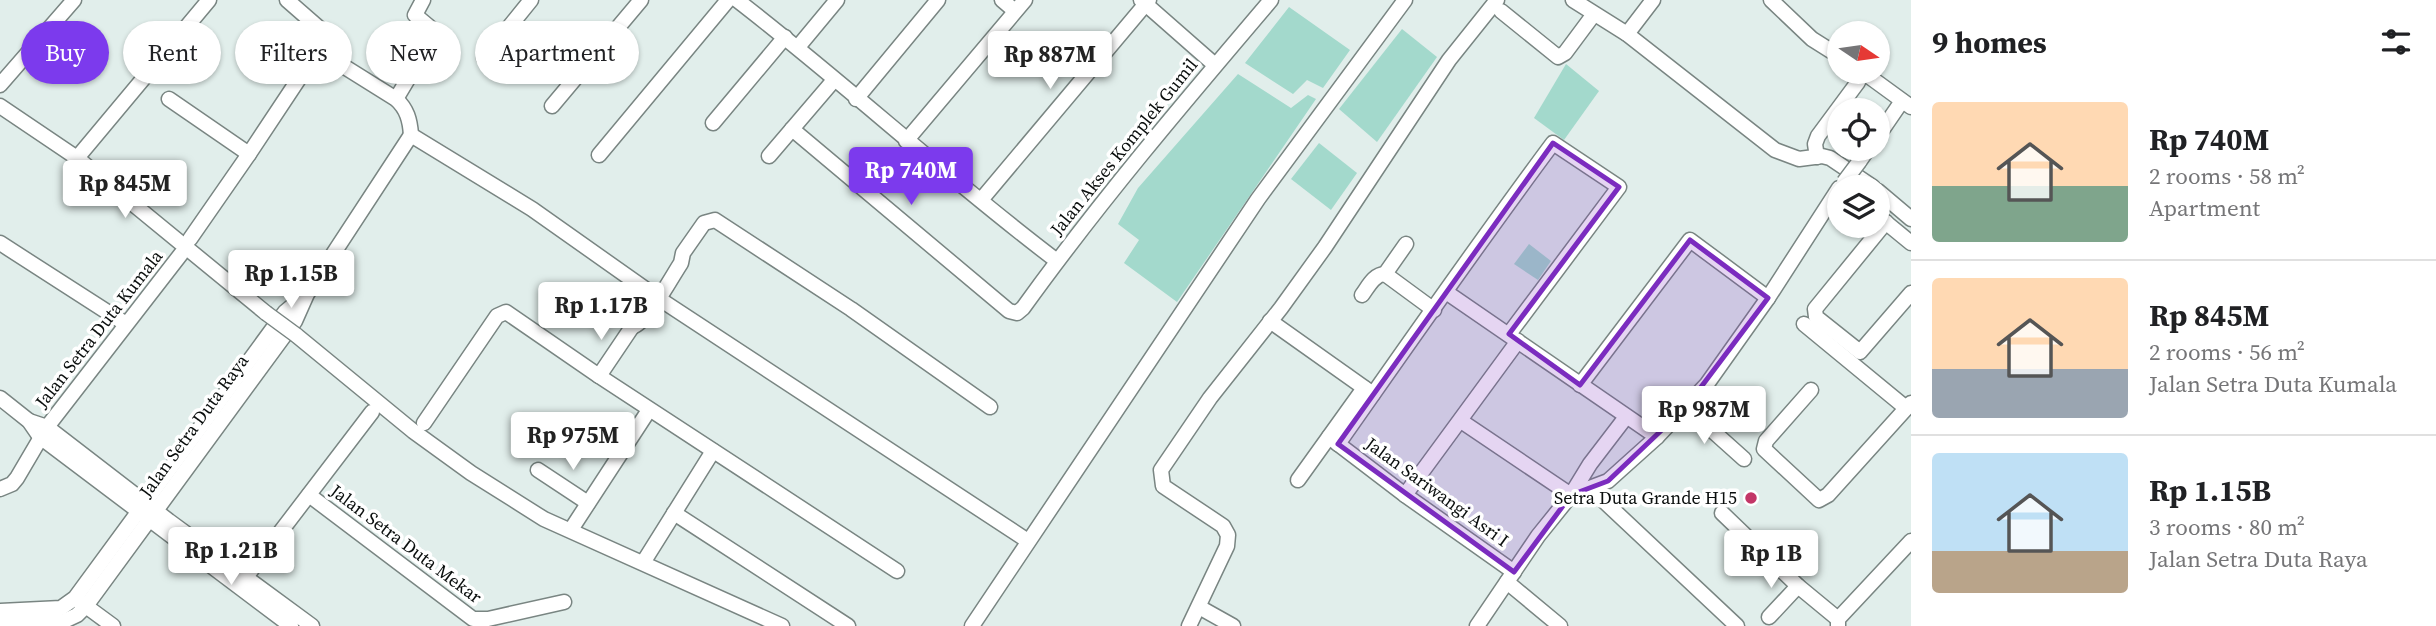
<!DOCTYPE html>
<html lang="en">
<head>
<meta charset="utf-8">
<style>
	:root { --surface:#fff; --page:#f2f2f2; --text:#202124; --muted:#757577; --line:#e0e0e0; --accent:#7c3aed }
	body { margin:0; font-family:"Source Serif 4",serif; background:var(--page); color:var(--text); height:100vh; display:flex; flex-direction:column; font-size:26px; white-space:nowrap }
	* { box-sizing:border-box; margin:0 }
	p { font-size:23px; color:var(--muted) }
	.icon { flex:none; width:38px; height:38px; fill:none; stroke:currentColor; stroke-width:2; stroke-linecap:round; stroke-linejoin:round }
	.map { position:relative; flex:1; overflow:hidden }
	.drawer { display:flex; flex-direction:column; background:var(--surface); width:525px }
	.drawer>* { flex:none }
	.hud { position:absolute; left:21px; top:21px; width:665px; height:63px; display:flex; gap:14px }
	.needle { width:46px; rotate:103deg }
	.buttons { position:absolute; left:1827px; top:21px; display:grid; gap:14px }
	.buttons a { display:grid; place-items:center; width:63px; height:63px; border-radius:50%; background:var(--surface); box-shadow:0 2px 5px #0004; font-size:35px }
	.price { position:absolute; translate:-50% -60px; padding:0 16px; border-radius:7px; background:#fff; color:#222; font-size:23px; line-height:46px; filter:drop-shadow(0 2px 4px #0008) }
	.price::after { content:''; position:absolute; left:50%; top:42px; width:21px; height:16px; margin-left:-10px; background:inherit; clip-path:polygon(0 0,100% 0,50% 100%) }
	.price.on { background:var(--accent); color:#fff }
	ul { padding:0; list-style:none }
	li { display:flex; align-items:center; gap:21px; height:175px; padding:0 21px }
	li+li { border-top:2px solid var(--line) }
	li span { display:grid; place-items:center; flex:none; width:196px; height:140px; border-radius:7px; color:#555 }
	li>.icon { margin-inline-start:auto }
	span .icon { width:84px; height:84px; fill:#fffc; stroke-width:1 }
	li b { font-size:30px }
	h2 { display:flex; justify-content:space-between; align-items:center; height:84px; padding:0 21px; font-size:30px }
	.pill { padding:0 24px; border-radius:32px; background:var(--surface); box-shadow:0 2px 5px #0004; font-size:24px; line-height:63px }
	.pill.on { background:var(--accent); color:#fff }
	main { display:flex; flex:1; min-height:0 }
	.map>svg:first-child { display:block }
	.park { fill:#a3d9cc }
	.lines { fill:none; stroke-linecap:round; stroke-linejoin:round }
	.street-casing { stroke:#798582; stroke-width:17 }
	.street { stroke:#fff; stroke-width:14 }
	.street-bridge-casing { stroke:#798582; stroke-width:17; stroke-linecap:butt }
	.street-bridge { stroke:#fff; stroke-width:14 }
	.marked { fill:#7b2cbf; fill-opacity:0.2; stroke:#7b2cbf; stroke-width:5; stroke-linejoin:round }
	.poi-dot { fill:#c33667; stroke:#fff; stroke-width:2.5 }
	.labels { text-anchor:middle; stroke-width:7; stroke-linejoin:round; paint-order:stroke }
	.street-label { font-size:18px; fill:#0a0e0d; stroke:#fff }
	.poi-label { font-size:18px; fill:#0a0e0d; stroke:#fff; text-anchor:end }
</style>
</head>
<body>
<main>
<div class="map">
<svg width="1911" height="626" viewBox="0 0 1911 626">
	<rect width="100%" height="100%" fill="#e1eeeb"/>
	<g class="park">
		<polygon points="1289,7 1350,50 1323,88 1307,80 1293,94 1245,63"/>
		<polygon points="1402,29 1437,57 1377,142 1339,109"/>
		<polygon points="1038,35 1049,45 1037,58 1026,48"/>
		<polygon points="1566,64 1599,91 1564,140 1534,118"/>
		<polygon points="1238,74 1291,108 1308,95 1316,99 1177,302 1124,263 1139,240 1118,224 1138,188"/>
		<polygon points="1319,143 1357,173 1331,210 1291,179"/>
		<polygon points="1529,244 1551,261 1538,280 1514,264"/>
	</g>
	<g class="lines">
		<g class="street-casing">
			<g id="street">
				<path d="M 287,0 L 319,28 L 336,60 L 340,64 L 396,99 C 407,109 410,120 411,135"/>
				<path d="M 737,0 C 846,84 947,178 1057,261"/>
				<polyline points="1002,0 1015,11"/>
				<polyline points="1141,0 1215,65"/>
				<polyline points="1573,0 1627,34 1775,150 1799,159 1822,156 1830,158 1873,187"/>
				<polyline points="1771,0 1812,39 1839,56"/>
				<polyline points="1501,11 1558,57 1565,53 1594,14"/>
				<polyline points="1627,34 1653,0"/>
				<polyline points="798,47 837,0"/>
				<polyline points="484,58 531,0"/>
				<polyline points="1863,72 1911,107"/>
				<polyline points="0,85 74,0"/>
				<polyline points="169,99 249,154"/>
				<polyline points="396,99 433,37 433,30 415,15 423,0"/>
				<polyline points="856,99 938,0"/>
				<polyline points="0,106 77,158 266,313"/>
				<polyline points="552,106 641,0"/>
				<polyline points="713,123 785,37"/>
				<path d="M 792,129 L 1009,311 L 1017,313 L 1023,308 C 1100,201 1186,100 1271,0"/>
				<polyline points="411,135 532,209 658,298 1028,541"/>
				<polyline points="1878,136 1902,101"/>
				<polyline points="906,141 1025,0"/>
				<polyline points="599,155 728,0"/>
				<polyline points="769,156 834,80"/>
				<polyline points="1817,157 1815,144 1818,136 1858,82"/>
				<polyline points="77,158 209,0"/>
				<polyline points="1859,162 1868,149"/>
				<polyline points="1878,191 1911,219"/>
				<polyline points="981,200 1149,0"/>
				<polyline points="1878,216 1911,243"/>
				<polyline points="1886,222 1815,309 1816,317 1860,352 1911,293"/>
				<polyline points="190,239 249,154 316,53 328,44"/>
				<polyline points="0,243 126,324"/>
				<polyline points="1385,274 1434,310"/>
				<polyline points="1446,292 1657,437"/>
				<path d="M 1362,295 C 1368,287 1374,274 1385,274 L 1406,244"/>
				<polyline points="1270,321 1373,394"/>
				<polyline points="1804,324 1906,408"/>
				<path d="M 632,327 C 648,322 671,278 681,263 L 683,253 L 704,223 L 715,220 L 851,309 L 990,407"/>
				<polyline points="296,335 413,431 471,473 544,519 782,626"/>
				<polyline points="599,376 632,327 634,318"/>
				<polyline points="1580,385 1690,240 1768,298"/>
				<polyline points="1811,390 1766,441 1764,449 1819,500 1828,495 1911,403"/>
				<polyline points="0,398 29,421 40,437 291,626"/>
				<polyline points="1686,407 1744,459"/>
				<polyline points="29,421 47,427 169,521 312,626"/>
				<polyline points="1461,421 1571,495 1590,464 1626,417"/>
				<polyline points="424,423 497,316 506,312 599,376 897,571"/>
				<polyline points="1329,437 1405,495 1514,572"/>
				<path d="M 1338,444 C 1409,343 1479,242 1553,143 L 1619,187 L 1509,334"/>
				<polyline points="538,470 588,503"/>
				<polyline points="1298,480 1364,388"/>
				<polyline points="1590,488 1737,626"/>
				<polyline points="0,489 12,484 17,478 47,427 181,254"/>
				<polyline points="309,495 473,619 488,619 564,602"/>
				<polyline points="1405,495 1518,341"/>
				<polyline points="674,513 848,626"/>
				<polyline points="1722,513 1798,586 1838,619"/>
				<polyline points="574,525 649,410"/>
				<polyline points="646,558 713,451"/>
				<polyline points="246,577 372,412"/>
				<polyline points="1507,582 1560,626"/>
				<polyline points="79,601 113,626"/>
				<polyline points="1199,607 1233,626"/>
				<polyline points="0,611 61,608 75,598 285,312 303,297"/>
				<polyline points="1769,617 1798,586"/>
				<polyline points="0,624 64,621 77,615 86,606 295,321 307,294 411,135"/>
				<polyline points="972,626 1258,199 1405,0"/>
				<polyline points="1189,626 1227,546 1228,535 1223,526 1163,486 1161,470 1210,398 1281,308 1325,247 1449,60 1497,0"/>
				<polyline points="1477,626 1538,536 1571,495 1608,481 1657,437 1707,384 1768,298 1839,188"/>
				<polyline points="1838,626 1838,619 1911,541"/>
			</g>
		</g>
		<use href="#street" class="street"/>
		<g class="street-bridge-casing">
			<g id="street-bridge">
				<polyline points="1844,182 1859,162"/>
				<polyline points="266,313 296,335"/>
			</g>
		</g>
		<use href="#street-bridge" class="street-bridge"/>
	</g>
	<path class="marked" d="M 1553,143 L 1619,187 L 1509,334 L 1580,385 L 1690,240 L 1768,298 L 1686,407 L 1608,481 L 1571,495 L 1514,572 L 1338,444 Z"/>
	<circle class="poi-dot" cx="1751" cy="498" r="7"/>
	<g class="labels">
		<g class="street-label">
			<text transform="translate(1124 147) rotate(-51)" y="6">Jalan Akses Komplek Gumil</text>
			<text transform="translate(99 329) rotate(-52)" y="6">Jalan Setra Duta Kumala</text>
			<text transform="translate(194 426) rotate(-54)" y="6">Jalan Setra Duta Raya</text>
			<text transform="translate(1437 492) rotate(36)" y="6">Jalan Sariwangi Asri I</text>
			<text transform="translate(406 544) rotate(37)" y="6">Jalan Setra Duta Mekar</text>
		</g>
		<g class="poi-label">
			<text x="1737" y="504">Setra Duta Grande H15</text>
		</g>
	</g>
</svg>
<div class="buttons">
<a><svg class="needle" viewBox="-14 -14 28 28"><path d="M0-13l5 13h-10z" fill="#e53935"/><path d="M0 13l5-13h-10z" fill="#757577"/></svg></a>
<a><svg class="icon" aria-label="locate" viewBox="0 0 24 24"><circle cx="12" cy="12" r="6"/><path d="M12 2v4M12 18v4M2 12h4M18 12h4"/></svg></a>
<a><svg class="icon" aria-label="layers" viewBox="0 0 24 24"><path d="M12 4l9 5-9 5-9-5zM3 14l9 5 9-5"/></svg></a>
</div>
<b class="price" style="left:1050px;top:91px">Rp 887M</b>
<b class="price on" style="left:911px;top:207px">Rp 740M</b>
<b class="price" style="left:125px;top:220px">Rp 845M</b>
<b class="price" style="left:291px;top:310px">Rp 1.15B</b>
<b class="price" style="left:601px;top:342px">Rp 1.17B</b>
<b class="price" style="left:1704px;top:446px">Rp 987M</b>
<b class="price" style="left:573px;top:472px">Rp 975M</b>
<b class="price" style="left:231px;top:587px">Rp 1.21B</b>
<b class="price" style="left:1771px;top:590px">Rp 1B</b>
<div class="hud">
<a class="pill on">Buy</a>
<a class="pill">Rent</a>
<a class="pill">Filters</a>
<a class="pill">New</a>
<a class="pill">Apartment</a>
</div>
</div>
<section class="drawer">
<h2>9 homes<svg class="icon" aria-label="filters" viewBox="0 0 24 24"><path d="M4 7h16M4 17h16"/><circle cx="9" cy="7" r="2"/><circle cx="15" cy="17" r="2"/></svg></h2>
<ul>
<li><span style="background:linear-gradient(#ffd9b3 60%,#7fa58c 0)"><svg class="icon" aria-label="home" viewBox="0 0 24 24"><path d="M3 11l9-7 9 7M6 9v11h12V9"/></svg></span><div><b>Rp 740M</b><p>2 rooms · 58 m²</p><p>Apartment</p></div></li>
<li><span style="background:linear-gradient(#ffd9b3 65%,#9aa5b1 0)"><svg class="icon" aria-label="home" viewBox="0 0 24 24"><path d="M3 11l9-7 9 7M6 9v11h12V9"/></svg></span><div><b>Rp 845M</b><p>2 rooms · 56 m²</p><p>Jalan Setra Duta Kumala</p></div></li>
<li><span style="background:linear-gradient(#bfe0f5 70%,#b9a48a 0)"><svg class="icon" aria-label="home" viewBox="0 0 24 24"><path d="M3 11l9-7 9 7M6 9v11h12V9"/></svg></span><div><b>Rp 1.15B</b><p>3 rooms · 80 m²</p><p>Jalan Setra Duta Raya</p></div></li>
</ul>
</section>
</main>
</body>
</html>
